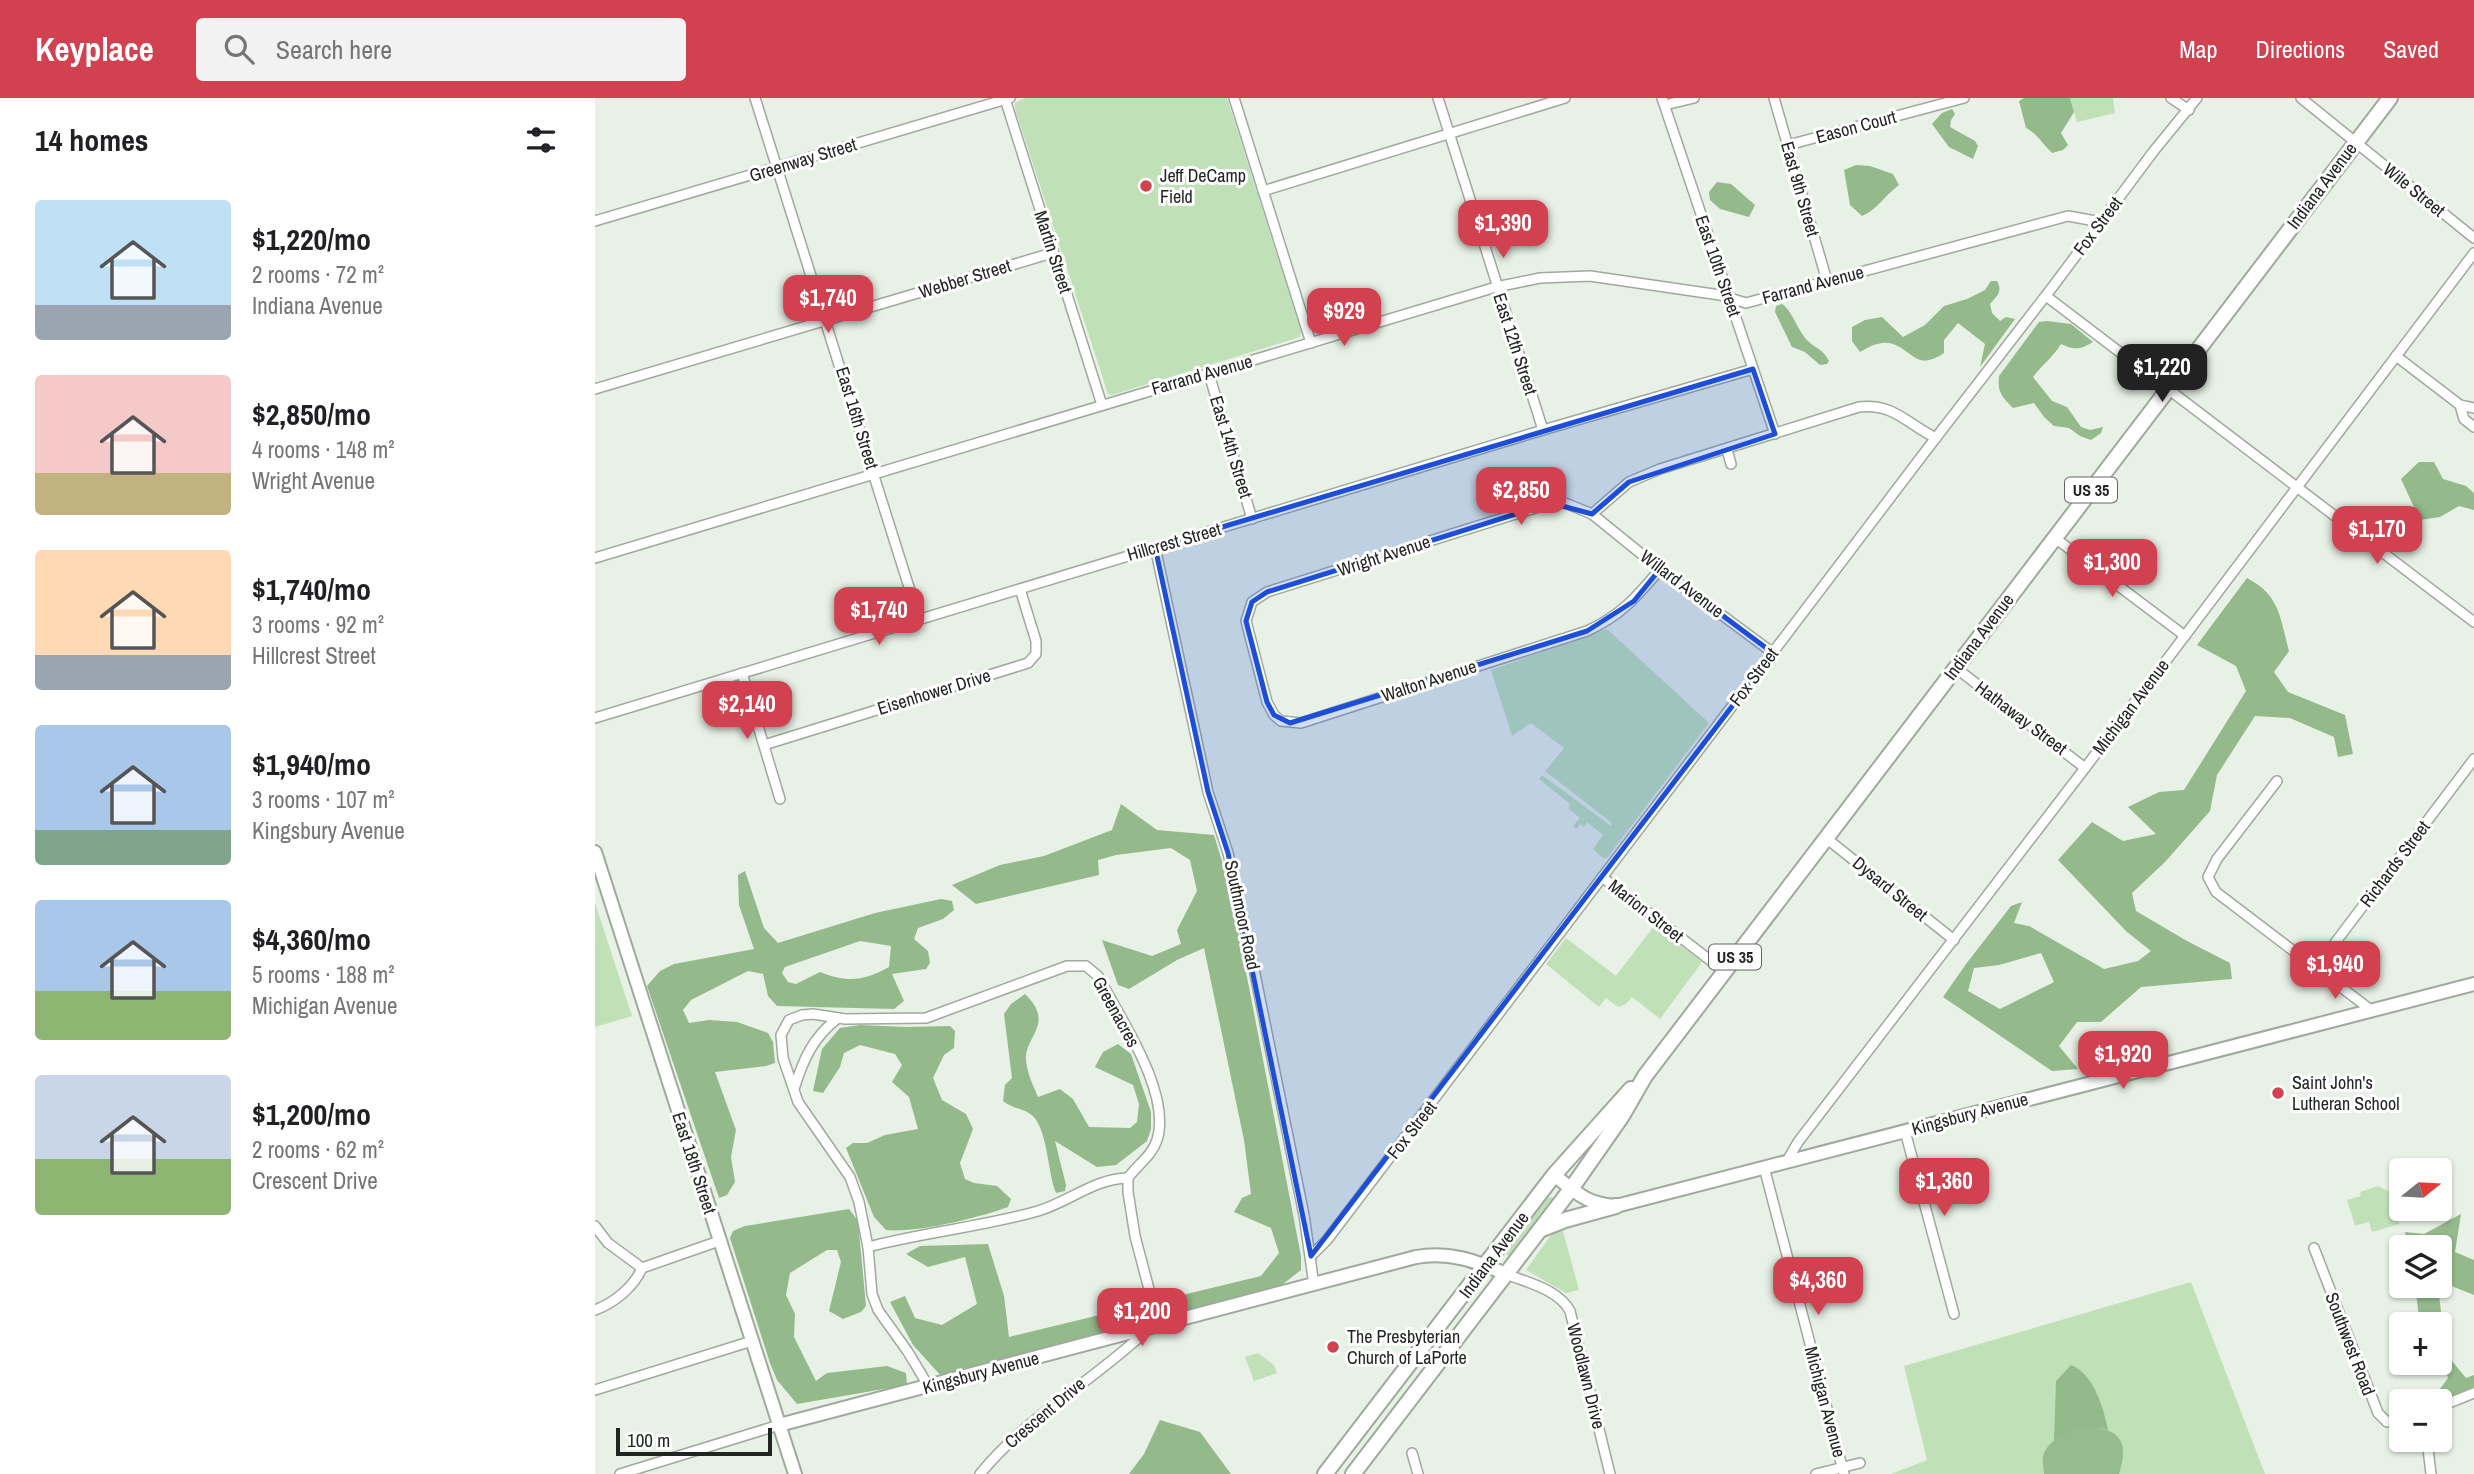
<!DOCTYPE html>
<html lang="en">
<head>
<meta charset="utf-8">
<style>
	:root { --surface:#fff; --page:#f2f2f2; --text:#202124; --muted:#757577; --accent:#d1414f }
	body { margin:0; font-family:"Archivo Narrow",sans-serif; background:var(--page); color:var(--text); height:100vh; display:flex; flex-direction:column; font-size:26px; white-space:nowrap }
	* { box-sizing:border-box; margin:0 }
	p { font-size:23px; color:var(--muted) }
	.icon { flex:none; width:38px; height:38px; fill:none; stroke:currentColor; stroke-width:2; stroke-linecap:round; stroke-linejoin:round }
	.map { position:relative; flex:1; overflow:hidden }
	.drawer { display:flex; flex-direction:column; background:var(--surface); width:595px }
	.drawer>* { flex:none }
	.needle { width:46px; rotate:72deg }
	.controls { position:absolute; left:1794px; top:1060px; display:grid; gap:14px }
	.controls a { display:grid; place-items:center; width:63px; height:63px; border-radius:7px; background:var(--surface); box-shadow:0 2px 5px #0004; font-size:35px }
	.scale { position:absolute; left:21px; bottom:18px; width:156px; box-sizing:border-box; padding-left:7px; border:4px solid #212521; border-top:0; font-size:19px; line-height:24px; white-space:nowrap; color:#212521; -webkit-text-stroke:5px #fff; paint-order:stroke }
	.price { position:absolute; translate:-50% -60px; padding:0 16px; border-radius:14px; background:var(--accent); color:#fff; font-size:23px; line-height:46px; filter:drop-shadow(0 2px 4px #0008) }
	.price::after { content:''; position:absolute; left:50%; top:42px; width:21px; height:16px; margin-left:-10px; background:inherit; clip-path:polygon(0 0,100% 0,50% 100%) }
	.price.selected { background:#222; color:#fff }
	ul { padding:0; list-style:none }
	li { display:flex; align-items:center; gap:21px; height:175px; padding:0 35px }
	li span { display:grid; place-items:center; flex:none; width:196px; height:140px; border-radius:7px; color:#555 }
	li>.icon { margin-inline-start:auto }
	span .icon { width:84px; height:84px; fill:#fffc; stroke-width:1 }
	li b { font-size:30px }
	h2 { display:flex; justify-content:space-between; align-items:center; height:84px; padding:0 35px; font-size:30px }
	header { display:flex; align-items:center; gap:42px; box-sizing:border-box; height:98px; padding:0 35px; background:var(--accent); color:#fff }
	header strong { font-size:33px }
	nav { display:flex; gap:38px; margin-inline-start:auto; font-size:24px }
	.search { width:490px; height:63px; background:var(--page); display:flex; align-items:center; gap:18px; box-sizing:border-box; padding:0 24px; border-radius:7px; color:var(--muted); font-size:26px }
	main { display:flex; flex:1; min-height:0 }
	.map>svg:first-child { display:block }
	.green { fill:#c0e1b8 }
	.forest { fill:#94b98b; fill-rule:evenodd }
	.water { fill:#96bc8d }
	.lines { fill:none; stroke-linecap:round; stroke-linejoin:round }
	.street-casing { stroke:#a0a99e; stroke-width:12 }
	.secondary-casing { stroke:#a0a99e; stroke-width:16 }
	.primary-casing { stroke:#a0a99e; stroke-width:18 }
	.street { stroke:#fff; stroke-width:9 }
	.secondary { stroke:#fff; stroke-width:12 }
	.primary { stroke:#fff; stroke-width:14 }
	.marked { fill:#1d4ed8; fill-opacity:0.2; stroke:#1d4ed8; stroke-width:5; stroke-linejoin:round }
	.poi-dot { fill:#d1414f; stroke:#fff; stroke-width:2.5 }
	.labels { text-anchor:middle; stroke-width:6; stroke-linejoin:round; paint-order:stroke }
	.shield { fill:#fff; stroke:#646664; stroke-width:2 }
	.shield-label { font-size:16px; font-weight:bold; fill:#212521 }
	.street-label { font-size:18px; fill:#212521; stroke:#fff }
	.poi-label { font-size:18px; fill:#212521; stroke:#fff; text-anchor:start }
</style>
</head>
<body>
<header>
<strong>Keyplace</strong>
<div class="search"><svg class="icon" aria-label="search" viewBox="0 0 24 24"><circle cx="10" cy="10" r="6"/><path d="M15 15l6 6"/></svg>Search here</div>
<nav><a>Map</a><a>Directions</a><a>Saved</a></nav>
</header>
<main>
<section class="drawer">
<h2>14 homes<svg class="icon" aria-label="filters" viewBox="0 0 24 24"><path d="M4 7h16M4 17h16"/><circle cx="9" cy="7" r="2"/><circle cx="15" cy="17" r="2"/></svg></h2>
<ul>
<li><span style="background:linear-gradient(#bfe0f5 75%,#9aa5b1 0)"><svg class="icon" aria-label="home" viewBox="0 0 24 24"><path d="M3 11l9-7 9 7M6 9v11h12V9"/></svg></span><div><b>$1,220/mo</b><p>2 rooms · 72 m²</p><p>Indiana Avenue</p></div></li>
<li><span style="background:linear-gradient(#f6c9c9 70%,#c2b280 0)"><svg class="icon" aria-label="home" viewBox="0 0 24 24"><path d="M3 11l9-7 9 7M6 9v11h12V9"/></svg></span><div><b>$2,850/mo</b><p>4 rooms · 148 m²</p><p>Wright Avenue</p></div></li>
<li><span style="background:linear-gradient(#ffd9b3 75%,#9aa5b1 0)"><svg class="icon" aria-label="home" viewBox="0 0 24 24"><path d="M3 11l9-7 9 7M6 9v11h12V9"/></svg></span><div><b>$1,740/mo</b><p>3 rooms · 92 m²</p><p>Hillcrest Street</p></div></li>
<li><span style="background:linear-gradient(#a9c7e8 75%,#7fa58c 0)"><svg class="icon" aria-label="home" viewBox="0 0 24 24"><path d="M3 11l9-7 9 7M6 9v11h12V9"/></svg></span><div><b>$1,940/mo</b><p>3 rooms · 107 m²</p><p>Kingsbury Avenue</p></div></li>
<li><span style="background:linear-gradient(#a9c7e8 65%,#8fb573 0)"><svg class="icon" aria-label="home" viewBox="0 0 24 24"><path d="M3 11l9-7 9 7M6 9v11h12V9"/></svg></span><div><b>$4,360/mo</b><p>5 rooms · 188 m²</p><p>Michigan Avenue</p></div></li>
<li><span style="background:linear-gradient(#c9d6e8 60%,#8fb573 0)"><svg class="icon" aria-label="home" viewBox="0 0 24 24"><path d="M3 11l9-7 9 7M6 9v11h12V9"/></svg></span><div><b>$1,200/mo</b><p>2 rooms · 62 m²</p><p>Crescent Drive</p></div></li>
</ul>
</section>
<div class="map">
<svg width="1879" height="1376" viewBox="0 0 1879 1376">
	<rect width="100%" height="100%" fill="#e8f1e5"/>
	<g class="green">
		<polygon points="430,0 632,0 706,233 705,239 517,297 513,296 420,11 420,5"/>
		<polygon points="1475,0 1518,0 1520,15 1482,24"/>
		<polygon points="1012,531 1114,625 1012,760 1008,760 998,751 1008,737 992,724 989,729 985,726 982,731 978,728 985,720 973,710 975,706 944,681 947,677 1016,728 1017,725 950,673 969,650 936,625 917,638 896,572"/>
		<polygon points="0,805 37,918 0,929"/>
		<polygon points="1059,828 1107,864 1065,921 1037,899 1031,906 1023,909 1011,900 1004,909 951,866 971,840 1021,878"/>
		<polygon points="1783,1088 1795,1094 1804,1126 1777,1134 1774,1124 1760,1128 1752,1102 1766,1098 1765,1094"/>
		<polygon points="957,1099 958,1103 916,1160 909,1154 949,1101"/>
		<polygon points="967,1130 984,1192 971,1195 931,1172 956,1137"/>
		<polygon points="1596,1184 1670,1376 1296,1376 1332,1362 1309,1268"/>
		<polygon points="663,1255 679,1267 682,1275 659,1283 650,1259"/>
	</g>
	<g class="forest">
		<path d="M 1429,0 L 1475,0 L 1479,14 L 1466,35 L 1473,47 L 1468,52 L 1457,55 C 1447,46 1444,37 1431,30 L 1424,3 Z"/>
		<polygon points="1357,11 1360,16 1356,22 1355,29 1380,43 1383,48 1378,61 1354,49 1337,26 1347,15"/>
		<path d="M 1261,67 L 1275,68 L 1298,76 L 1304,87 C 1290,97 1282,112 1267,118 L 1255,107 L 1249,72 Z"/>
		<polygon points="1122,84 1136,86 1160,107 1154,119 1125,111 1115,102 1114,94"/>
		<path d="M 1396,183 L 1402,183 C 1408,194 1402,198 1395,206 L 1397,215 L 1405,223 L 1411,219 L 1420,221 L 1385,269 L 1390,246 L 1363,225 L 1349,242 L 1349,255 C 1322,273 1319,254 1298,246 C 1286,242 1274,249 1265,254 L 1257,243 L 1257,229 L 1270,222 L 1287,219 L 1308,239 L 1330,227 L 1349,208 L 1372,201 L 1390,192 Z"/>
		<path d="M 1187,206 C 1197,212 1203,234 1214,244 C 1223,252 1227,250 1234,263 L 1232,266 L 1225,267 L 1210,254 L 1197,249 L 1180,214 L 1181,208 Z"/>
		<path d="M 1452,223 L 1476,226 L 1498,244 C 1485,252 1479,252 1466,246 C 1458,259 1447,267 1438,279 L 1457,303 L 1472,309 L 1486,329 L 1495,332 L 1508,329 L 1506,335 L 1496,342 L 1485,338 L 1474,330 L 1459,328 L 1449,319 L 1439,305 L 1418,310 C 1407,299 1402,294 1404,278 L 1444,224 Z"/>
		<polygon points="1824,364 1839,364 1848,381 1871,388 1879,395 1879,412 1864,408 1845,419 1825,422 1806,381"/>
		<path d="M 1652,480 C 1685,497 1685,520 1694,553 L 1679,574 L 1693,594 L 1750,617 L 1758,656 L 1743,659 L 1739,639 L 1695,620 L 1660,618 L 1622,677 L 1615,713 L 1570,764 L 1537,795 L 1541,813 L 1592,843 L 1635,865 L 1637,881 L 1546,889 L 1506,924 L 1482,924 L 1464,948 L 1483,971 L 1457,973 L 1348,899 L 1371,866 L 1416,808 L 1427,804 L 1419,825 L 1434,828 L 1509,871 L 1543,863 L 1556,853 L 1532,834 L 1463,762 L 1497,724 L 1528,743 L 1561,736 L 1533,709 L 1564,694 L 1589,692 L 1651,593 L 1641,568 L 1602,547 ZM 1446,855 L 1459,884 L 1405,911 L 1373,893 L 1379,870 L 1404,867 Z"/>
		<polygon points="526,706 562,732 619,737 634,786 706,1158 706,1172 683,1190 348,1280 318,1247 295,1204 310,1198 320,1220 347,1227 382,1206 370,1159 333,1169 311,1156 325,1148 393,1146 409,1198 414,1239 666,1178 684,1155 676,1130 639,1114 647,1100 656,1096 649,1042 609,850 582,862 534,891 523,887 507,842 557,858 586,846 582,832 602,793 595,762 576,750 521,757 503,762 504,777 381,806 357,787 405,767 449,758 517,732"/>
		<path d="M 150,773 L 169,830 L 183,845 L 280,815 L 346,801 L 357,803 L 359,812 L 348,821 L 323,830 L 319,841 L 333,853 L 335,865 L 331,871 L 297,876 L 309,903 L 299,911 L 182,908 L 173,898 L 168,876 L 153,873 L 96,902 L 88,912 L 94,925 L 114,922 L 142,924 L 173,935 L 178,944 L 180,965 L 171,968 L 120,974 L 141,1032 L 136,1059 L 140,1084 L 132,1097 L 124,1100 L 52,888 L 65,873 L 79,866 L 159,851 L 144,807 L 143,777 ZM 265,843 L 296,848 L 294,869 C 269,883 252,885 225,874 L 201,886 L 193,884 L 187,875 L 190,869 Z"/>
		<path d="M 430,896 C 461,926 429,938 431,962 C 432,975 438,987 443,999 L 465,991 L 478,1001 L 494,1029 L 535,1030 L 542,1024 L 544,1006 L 538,987 L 500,969 L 508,954 L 523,946 L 536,956 L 556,1014 L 556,1031 L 552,1043 L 521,1067 L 502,1069 L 460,1043 L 471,1087 L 470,1093 L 461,1095 C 452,1074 453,1026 434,1015 C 425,1010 417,1010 408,1003 L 410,987 L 417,980 L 409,916 L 416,906 Z"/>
		<path d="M 265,927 L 312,929 L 355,928 L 360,933 L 359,950 L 349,957 L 338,980 L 347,1002 L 371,1016 L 378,1031 L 365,1065 L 370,1081 L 379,1085 L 402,1088 L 416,1101 L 413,1109 C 382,1120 323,1135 291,1132 L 279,1119 L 251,1050 L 258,1045 L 272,1045 L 290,1037 L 323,1031 L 314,999 L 297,984 L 307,967 L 300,956 L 265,947 L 249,955 L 245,969 L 228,995 L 218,993 L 227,951 L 245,930 Z"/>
		<polygon points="254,1111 263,1123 271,1208 266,1214 248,1221 234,1213 246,1164 242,1152 232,1152 195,1175 191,1197 200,1216 199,1239 221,1283 232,1275 292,1268 311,1275 312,1287 202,1306 182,1282 175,1265 135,1140 138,1133 150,1128"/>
		<polygon points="1866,1116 1860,1154 1879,1162 1879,1197 1854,1187 1844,1197 1848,1230 1857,1263 1871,1280 1879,1277 1879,1289 1846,1303 1842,1295 1853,1280 1845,1256 1844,1227 1825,1227 1820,1188 1844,1188 1844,1150 1813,1150 1810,1134 1829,1136"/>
		<path d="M 1476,1267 C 1499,1276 1509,1311 1513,1332 C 1493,1326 1476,1332 1459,1344 L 1461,1283 Z"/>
		<polygon points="565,1322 605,1334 636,1376 534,1376 549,1356"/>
	</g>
	<path class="water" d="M 1493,1329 C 1527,1331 1534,1345 1524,1376 L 1449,1376 C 1449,1371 1447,1364 1448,1359 C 1452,1340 1477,1333 1493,1329 Z"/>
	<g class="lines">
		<g class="street-casing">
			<g id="street">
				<polyline points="160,0 324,521"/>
				<polyline points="639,0 716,245"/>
				<polyline points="843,0 948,332"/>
				<polyline points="1067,0 1180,336"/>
				<polyline points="1179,0 1232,183"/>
				<polyline points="1576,0 1594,12"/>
				<polyline points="1706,0 1879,140"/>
				<polyline points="410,1 507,307"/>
				<polyline points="1070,7 1099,0"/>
				<polyline points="1193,47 1369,0"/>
				<polyline points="668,93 970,0"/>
				<polyline points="0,123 415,0"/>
				<polyline points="1451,198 1879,524"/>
				<polyline points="1801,258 1865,307 1879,310"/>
				<polyline points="614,276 657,421"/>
				<polyline points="0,291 457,155"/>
				<polyline points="1865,307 1869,321 1879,329"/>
				<polyline points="1132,352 1136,366"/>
				<polyline points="997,416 1065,471 1178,555"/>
				<polyline points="1460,440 1590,538"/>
				<polyline points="560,449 613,694 633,755 660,876 709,1117 719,1187"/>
				<polyline points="0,460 901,189 945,180 995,178 1125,197 1151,205 1473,118 1506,124"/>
				<path d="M 1065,471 C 1042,499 1025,518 992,533 L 706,625 L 686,623 L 679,617 L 672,604 L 651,523 L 657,504 L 672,494 L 956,405 L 970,405 L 997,416 L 1034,384 L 1065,371 L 1264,309 C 1299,305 1312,326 1341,340"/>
				<polyline points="1361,570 1490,670"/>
				<polyline points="147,575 185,701"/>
				<polyline points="0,620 948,332 1158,271"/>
				<polyline points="169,647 433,565 441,556 441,543 425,491"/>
				<polyline points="1682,683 1622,761 1613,779 1621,794 1776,912"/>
				<polyline points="1231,740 1359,842"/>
				<polyline points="1007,779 1129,873"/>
				<polyline points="1721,870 1879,661"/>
				<path d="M 199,991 C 208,962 218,939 243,920"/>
				<polyline points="1310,1033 1359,1216"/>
				<polyline points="1192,1063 1203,1044 1490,670 1879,155"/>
				<polyline points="1169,1069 1249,1376"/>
				<path d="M 0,1128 L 13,1145 L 47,1170 C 39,1189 19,1205 0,1212"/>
				<path d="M 273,1149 C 329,1134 387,1129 443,1113 C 476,1103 498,1081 533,1080"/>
				<polyline points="1719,1150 1783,1315 1792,1324 1806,1323"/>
				<polyline points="716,1158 732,1142 1333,350 1459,187 1558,54 1602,0"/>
				<polyline points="47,1170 124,1143"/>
				<path d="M 911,1176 C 933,1185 963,1191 975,1213 L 1015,1376"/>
				<path d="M 334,1289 L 313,1254 L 283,1212 L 277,1196 L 273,1149 L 264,1104 L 255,1079 L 203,1004 L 188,960 L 186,937 L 194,922 L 207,917 L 218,916 L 250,921 L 331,920 L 472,868 L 491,868 L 503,878 C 525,920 577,995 562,1042 C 557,1058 542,1067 533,1080 L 533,1094 L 540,1138 L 564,1229"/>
				<polyline points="0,1292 157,1243"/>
				<polyline points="1844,1309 1879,1295"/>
				<polyline points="1832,1342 1836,1376"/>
				<polyline points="817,1355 823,1376"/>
				<polyline points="25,1376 184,1327"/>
				<path d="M 385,1376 C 433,1317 499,1283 552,1232"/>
				<polyline points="1221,1376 1265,1365"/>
			</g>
		</g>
		<g class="secondary-casing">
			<g id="secondary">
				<polyline points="0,754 200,1376"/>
				<path d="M 959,1077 C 982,1095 991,1106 1021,1108 L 1879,886"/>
				<path d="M 184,1327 L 821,1159 C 854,1153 881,1163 911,1176"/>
			</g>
		</g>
		<g class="primary-casing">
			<g id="primary">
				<polyline points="947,1131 970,1122 1021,1108"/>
				<polyline points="730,1376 959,1077 1036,991"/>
				<polyline points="758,1376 976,1091 1027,1018 1050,978 1795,0"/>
			</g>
		</g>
		<use href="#street" class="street"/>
		<use href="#secondary" class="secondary"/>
		<use href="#primary" class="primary"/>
	</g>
	<path class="marked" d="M 1158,271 L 1180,336 L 1034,384 L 997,416 L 956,405 L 672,494 L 657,504 L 651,523 L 672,604 L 679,617 L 695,625 L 992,533 L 1039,503 L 1065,471 L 1178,555 L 716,1158 L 633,755 L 613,694 L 560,449 Z"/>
	<g class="poi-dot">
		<circle cx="551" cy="88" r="7"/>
		<circle cx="1683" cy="995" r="7"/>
		<circle cx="738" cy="1249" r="7"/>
	</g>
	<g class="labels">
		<g class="shield">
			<rect x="1470" y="379.5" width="52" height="25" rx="5"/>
			<rect x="1114" y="846.5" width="52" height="25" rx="5"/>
		</g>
		<g class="shield-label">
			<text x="1496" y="398">US 35</text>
			<text x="1140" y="865">US 35</text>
		</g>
		<g class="street-label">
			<text transform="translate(1261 29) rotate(-15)" y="6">Eason Court</text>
			<text transform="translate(208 62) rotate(-17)" y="6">Greenway Street</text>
			<text transform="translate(1727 88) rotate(-53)" y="6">Indiana Avenue</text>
			<text transform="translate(1205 91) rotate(74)" y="6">East 9th Street</text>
			<text transform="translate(1819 92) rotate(39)" y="6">Wile Street</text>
			<text transform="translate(1503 128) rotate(-53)" y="6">Fox Street</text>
			<text transform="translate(458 154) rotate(72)" y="6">Martin Street</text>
			<text transform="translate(1123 168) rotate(71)" y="6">East 10th Street</text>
			<text transform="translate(370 181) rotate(-17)" y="6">Webber Street</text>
			<text transform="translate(1218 187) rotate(-15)" y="6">Farrand Avenue</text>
			<text transform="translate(920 246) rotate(72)" y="6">East 12th Street</text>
			<text transform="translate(607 277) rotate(-16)" y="6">Farrand Avenue</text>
			<text transform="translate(262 320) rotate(73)" y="6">East 16th Street</text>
			<text transform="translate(636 349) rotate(73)" y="6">East 14th Street</text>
			<text transform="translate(579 444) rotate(-16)" y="6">Hillcrest Street</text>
			<text transform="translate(789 458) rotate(-18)" y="6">Wright Avenue</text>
			<text transform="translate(1087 486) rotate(37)" y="6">Willard Avenue</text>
			<text transform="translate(1384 539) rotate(-53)" y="6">Indiana Avenue</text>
			<text transform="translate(1159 579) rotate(-53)" y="6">Fox Street</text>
			<text transform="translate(834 583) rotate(-18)" y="6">Walton Avenue</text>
			<text transform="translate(339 594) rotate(-17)" y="6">Eisenhower Drive</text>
			<text transform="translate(1536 609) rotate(-53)" y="6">Michigan Avenue</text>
			<text transform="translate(1426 620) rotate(37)" y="6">Hathaway Street</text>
			<text transform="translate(1800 766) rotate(-53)" y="6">Richards Street</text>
			<text transform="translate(1295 791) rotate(39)" y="6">Dysard Street</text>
			<text transform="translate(1051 813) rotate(38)" y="6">Marion Street</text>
			<text transform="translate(647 817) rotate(78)" y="6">Southmoor Road</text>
			<text transform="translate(521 914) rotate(61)" y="6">Greenacres</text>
			<text transform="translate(1375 1016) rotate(-15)" y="6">Kingsbury Avenue</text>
			<text transform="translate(817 1032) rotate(-52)" y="6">Fox Street</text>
			<text transform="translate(99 1065) rotate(72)" y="6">East 18th Street</text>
			<text transform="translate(899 1157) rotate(-53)" y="6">Indiana Avenue</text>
			<text transform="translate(1755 1246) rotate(69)" y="6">Southwest Road</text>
			<text transform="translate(386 1275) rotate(-15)" y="6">Kingsbury Avenue</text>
			<text transform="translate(991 1278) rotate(76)" y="6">Woodlawn Drive</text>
			<text transform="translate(1230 1304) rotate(75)" y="6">Michigan Avenue</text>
			<text transform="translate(450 1315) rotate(-40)" y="6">Crescent Drive</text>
		</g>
		<g class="poi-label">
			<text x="565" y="84">Jeff DeCamp<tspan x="565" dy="21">Field</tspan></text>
			<text x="1697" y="991">Saint John's<tspan x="1697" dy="21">Lutheran School</tspan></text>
			<text x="752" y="1245">The Presbyterian<tspan x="752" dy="21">Church of LaPorte</tspan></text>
		</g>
	</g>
</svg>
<div class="controls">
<a><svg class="needle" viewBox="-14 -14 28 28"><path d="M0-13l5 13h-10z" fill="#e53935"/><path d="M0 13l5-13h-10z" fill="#757577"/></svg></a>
<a><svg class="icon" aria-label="layers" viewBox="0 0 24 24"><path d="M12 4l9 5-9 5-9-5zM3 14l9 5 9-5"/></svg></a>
<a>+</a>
<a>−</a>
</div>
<div class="scale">100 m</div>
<b class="price" style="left:908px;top:162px">$1,390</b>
<b class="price" style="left:233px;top:237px">$1,740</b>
<b class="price" style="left:749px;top:250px">$929</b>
<b class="price selected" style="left:1567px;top:306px">$1,220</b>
<b class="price" style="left:926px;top:429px">$2,850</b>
<b class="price" style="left:1782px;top:468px">$1,170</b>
<b class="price" style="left:1517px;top:501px">$1,300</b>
<b class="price" style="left:284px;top:549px">$1,740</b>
<b class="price" style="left:152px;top:643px">$2,140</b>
<b class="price" style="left:1740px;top:903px">$1,940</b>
<b class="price" style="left:1528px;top:993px">$1,920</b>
<b class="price" style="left:1349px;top:1120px">$1,360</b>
<b class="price" style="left:1223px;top:1219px">$4,360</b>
<b class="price" style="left:547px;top:1250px">$1,200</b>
</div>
</main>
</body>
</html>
